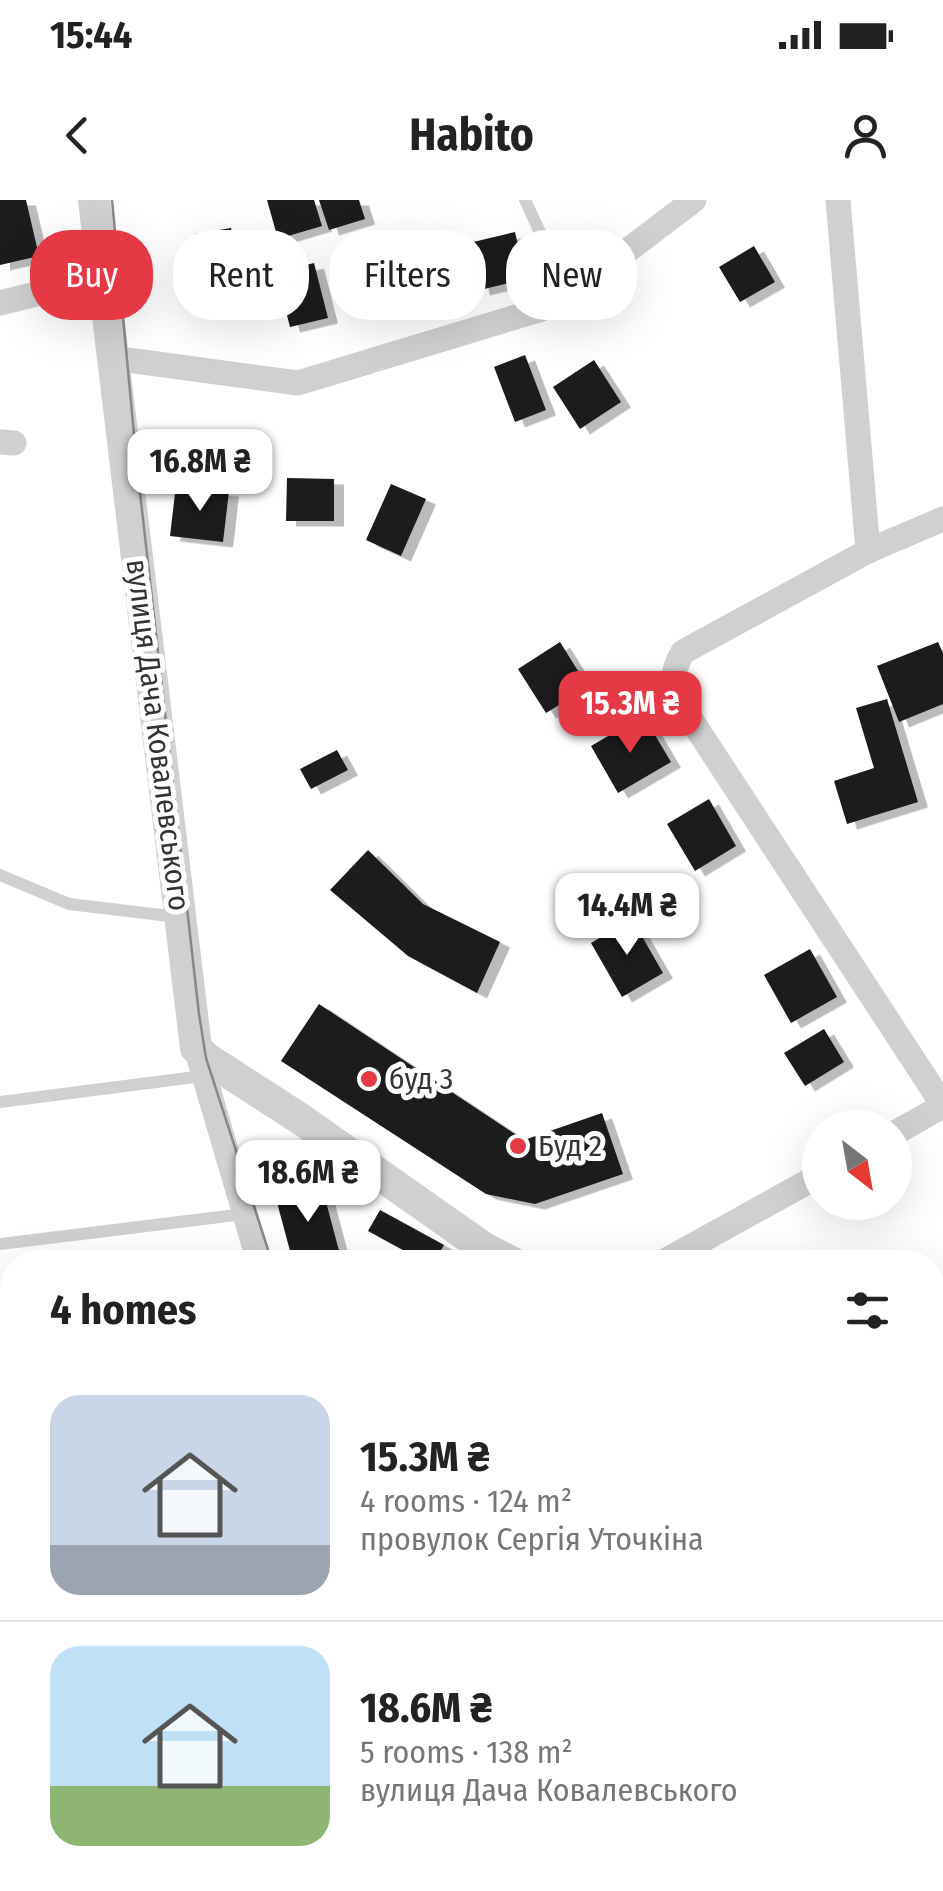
<!DOCTYPE html>
<html lang="en">
<head>
<meta charset="utf-8">
<style>
	:root { --surface:#fff; --page:#f2f2f2; --text:#222; --muted:#767676; --line:#e0e0e0; --accent:#e63946 }
	body { margin:0; font-family:"Fira Sans Condensed",sans-serif; background:var(--page); color:var(--text); height:100vh; display:flex; flex-direction:column; font-size:38px; white-space:nowrap }
	* { box-sizing:border-box; margin:0 }
	p { font-size:32px; color:var(--muted) }
	.icon { flex:none; width:55px; height:55px; fill:none; stroke:currentColor; stroke-width:2; stroke-linecap:round; stroke-linejoin:round }
	.map { position:relative; flex:1; overflow:hidden }
	.sheet { position:absolute; left:0px; top:1050px; width:945px; height:642px; display:flex; flex-direction:column; background:var(--surface); border-radius:40px 40px 0 0; box-shadow:0 10px 40px #0002 }
	.sheet>* { flex:none }
	.top-card { position:absolute; left:30px; top:30px; width:885px; height:90px; display:flex; gap:20px }
	.needle { width:65px; rotate:149deg }
	.buttons { position:absolute; left:802px; top:910px; display:grid; gap:20px }
	.buttons a { display:grid; place-items:center; width:110px; height:110px; border-radius:50%; background:var(--surface); box-shadow:0 10px 40px #0002; font-size:50px }
	.price { position:absolute; translate:-50% -85px; padding:0 22px; border-radius:20px; background:#fff; color:#222; font-size:32px; line-height:65px; filter:drop-shadow(0 2px 5px #0008) }
	.price::after { content:''; position:absolute; left:50%; top:60px; width:30px; height:22px; margin-left:-15px; background:inherit; clip-path:polygon(0 0,100% 0,50% 100%) }
	.price.selected { background:var(--accent); color:#fff }
	ul { padding:0; list-style:none }
	li { display:flex; align-items:center; gap:30px; height:250px; padding:0 50px }
	li+li { border-top:2px solid var(--line) }
	li span { display:grid; place-items:center; flex:none; width:280px; height:200px; border-radius:30px; color:#555 }
	li>.icon { margin-inline-start:auto }
	span .icon { width:120px; height:120px; fill:#fffc; stroke-width:1 }
	li b { font-size:42px }
	h2 { display:flex; justify-content:space-between; align-items:center; height:120px; padding:0 50px; font-size:42px }
	.chip { padding:0 35px; border-radius:40px; background:var(--surface); box-shadow:0 10px 40px #0002; font-size:35px; line-height:90px }
	.chip.selected { background:var(--accent); color:#fff }
	.status { display:flex; justify-content:space-between; align-items:center; height:70px; padding:0 50px; background:var(--surface); direction:ltr }
	.status svg { height:28px; fill:currentColor }
	header { display:flex; justify-content:space-between; align-items:center; height:130px; padding:0 50px; background:var(--surface); font-size:45px; font-weight:700 }
	.map>svg:first-child { display:block }
	.forest { fill:url(#forest-firs) }
	.building { fill:#1a1a1a; filter:url(#shadow) }
	.lines { fill:none; stroke-linecap:round; stroke-linejoin:round }
	.service { stroke:#d0d0d0; stroke-width:12 }
	.pedestrian { stroke:#d0d0d0; stroke-width:20 }
	.minor { stroke:#d0d0d0; stroke-width:25 }
	.tertiary { stroke:#d0d0d0; stroke-width:32 }
	.tram { stroke:#888; stroke-width:2.5 }
	.poi-dot { fill:#e63946; stroke:#fff; stroke-width:4 }
	.labels { text-anchor:middle; stroke-width:10; stroke-linejoin:round; paint-order:stroke }
	.street-label { font-size:30px; fill:#333; stroke:#fff }
	.poi-label { font-size:30px; fill:#333; stroke:#fff; text-anchor:start }
</style>
</head>
<body>
<div class="status"><b>15:44</b><svg viewBox="0 0 49 12"><path d="M0 12V9h3v3zM5 12V6h3v6zM10 12V3h3v9zM15 12V0h3v12zM26 1h20v11H26zM47 4h2v5h-2z"/></svg></div>
<header><svg class="icon" aria-label="back" viewBox="0 0 24 24"><path d="M15 5l-7 7 7 7"/></svg>Habito<svg class="icon" aria-label="person" viewBox="0 0 24 24"><circle cx="12" cy="8" r="4"/><path d="M4 21q1-7 8-7t8 7"/></svg></header>
<div class="map">
<svg width="943" height="1691" viewBox="0 0 943 1691">
	<defs>
		<pattern id="forest-firs" width="22" height="20" patternUnits="userSpaceOnUse" patternTransform="scale(2.5)"><rect width="22" height="20" fill="#e6ecdf"/><path d="M5 1l3.5 6h-7zM16 11l3.5 6h-7z" fill="#c6cbc0"/></pattern>
		<filter id="shadow"><feDropShadow dx="10" dy="5.5" stdDeviation="0" flood-color="#0004"/></filter>
	</defs>
	<rect width="100%" height="100%" fill="#fff"/>
	<g class="forest">
		<polygon points="933,1552 943,1565 943,1691 599,1691 592,1680 932,1680"/>
		<polygon points="24,1680 207,1680 222,1691 4,1691"/>
	</g>
	<g class="building">
		<polygon points="0,0 26,0 39,56 0,65"/>
		<polygon points="267,0 314,0 322,26 278,39"/>
		<polygon points="319,0 359,0 365,19 329,30"/>
		<polygon points="231,28 242,92 206,99 195,34"/>
		<polygon points="515,32 526,79 480,90 469,43"/>
		<polygon points="462,35 472,79 429,89 419,46"/>
		<polygon points="754,46 775,82 740,102 719,67"/>
		<polygon points="314,63 328,118 290,127 276,73"/>
		<polygon points="525,155 546,210 515,222 494,167"/>
		<polygon points="594,160 621,202 580,229 553,187"/>
		<polygon points="287,278 334,279 334,321 286,321"/>
		<polygon points="391,284 426,299 401,356 366,340"/>
		<polygon points="176,285 229,291 223,342 170,336"/>
		<polygon points="560,442 588,487 546,513 518,469"/>
		<polygon points="938,442 943,453 943,504 899,522 877,466"/>
		<polygon points="887,499 918,602 847,624 834,581 874,568 856,508"/>
		<polygon points="632,522 637,531 649,525 671,562 618,593 591,546"/>
		<polygon points="337,550 348,570 311,589 300,569"/>
		<polygon points="709,599 736,646 695,671 667,624"/>
		<polygon points="368,650 423,704 500,742 477,793 408,756 330,690"/>
		<polygon points="632,719 663,773 622,797 591,743"/>
		<polygon points="810,749 837,797 791,823 764,775"/>
		<polygon points="319,804 524,940 602,913 623,974 535,1004 486,994 281,861"/>
		<polygon points="824,829 844,862 805,886 784,853"/>
		<polygon points="310,962 313,974 279,980 277,969"/>
		<polygon points="321,983 342,1062 293,1062 275,995"/>
		<polygon points="380,1010 444,1045 434,1062 425,1062 368,1031"/>
		<polygon points="12,1611 12,1639 0,1635 0,1614"/>
		<polygon points="485,1680 518,1680 527,1691 473,1691"/>
	</g>
	<g class="lines">
		<g class="service">
			<polyline points="525,0 569,95"/>
			<polyline points="0,675 69,704 178,717"/>
			<polyline points="0,902 203,876"/>
			<polyline points="0,1044 244,1014"/>
			<polyline points="0,1217 12,1216"/>
			<polyline points="241,1680 257,1691"/>
		</g>
		<g class="pedestrian">
			<polyline points="0,1473 12,1402"/>
			<polyline points="0,1665 12,1659"/>
		</g>
		<g class="minor">
			<polyline points="838,0 868,351"/>
			<polyline points="0,103 105,77"/>
			<polyline points="113,158 298,183 542,109 569,95 694,0"/>
			<polyline points="0,242 14,243"/>
			<path d="M 943,319 L 868,351 L 683,452 C 674,467 672,478 675,495 L 943,905"/>
			<polyline points="196,848 259,1062"/>
			<polyline points="895,933 943,906"/>
			<polyline points="663,1062 820,975"/>
			<polyline points="566,1680 573,1691"/>
		</g>
		<g class="tertiary">
			<polyline points="94,0 196,848 206,858 302,920 484,1048 511,1062"/>
			<polyline points="932,1292 943,1298"/>
		</g>
		<g class="tram">
			<polyline points="112,0 137,266 199,814 206,858 272,1062"/>
			<polyline points="587,1680 593,1691"/>
		</g>
	</g>
	<g class="poi-dot">
		<circle cx="369" cy="879" r="10"/>
		<circle cx="518" cy="946" r="10"/>
	</g>
	<g class="labels">
		<g class="street-label">
			<text transform="translate(158 535) rotate(83)" y="10">вулиця Дача Ковалевського</text>
		</g>
		<g class="poi-label">
			<text x="389" y="889">буд 3</text>
			<text x="538" y="956">Буд 2</text>
		</g>
	</g>
</svg>
<div class="buttons">
<a><svg class="needle" viewBox="-14 -14 28 28"><path d="M0-13l5 13h-10z" fill="#e53935"/><path d="M0 13l5-13h-10z" fill="#767676"/></svg></a>
</div>
<b class="price" style="left:200px;top:314px">16.8M ₴</b>
<b class="price selected" style="left:630px;top:556px">15.3M ₴</b>
<b class="price" style="left:627px;top:758px">14.4M ₴</b>
<b class="price" style="left:308px;top:1025px">18.6M ₴</b>
<div class="top-card">
<a class="chip selected">Buy</a>
<a class="chip">Rent</a>
<a class="chip">Filters</a>
<a class="chip">New</a>
</div>
<section class="sheet">
<h2>4 homes<svg class="icon" aria-label="filters" viewBox="0 0 24 24"><path d="M4 7h16M4 17h16"/><circle cx="9" cy="7" r="2"/><circle cx="15" cy="17" r="2"/></svg></h2>
<ul>
<li><span style="background:linear-gradient(#c9d6e8 75%,#9aa5b1 0)"><svg class="icon" aria-label="home" viewBox="0 0 24 24"><path d="M3 11l9-7 9 7M6 9v11h12V9"/></svg></span><div><b>15.3M ₴</b><p>4 rooms · 124 m²</p><p>провулок Сергія Уточкіна</p></div></li>
<li><span style="background:linear-gradient(#bfe0f5 70%,#8fb573 0)"><svg class="icon" aria-label="home" viewBox="0 0 24 24"><path d="M3 11l9-7 9 7M6 9v11h12V9"/></svg></span><div><b>18.6M ₴</b><p>5 rooms · 138 m²</p><p>вулиця Дача Ковалевського</p></div></li>
</ul>
</section>
</div>
</body>
</html>
